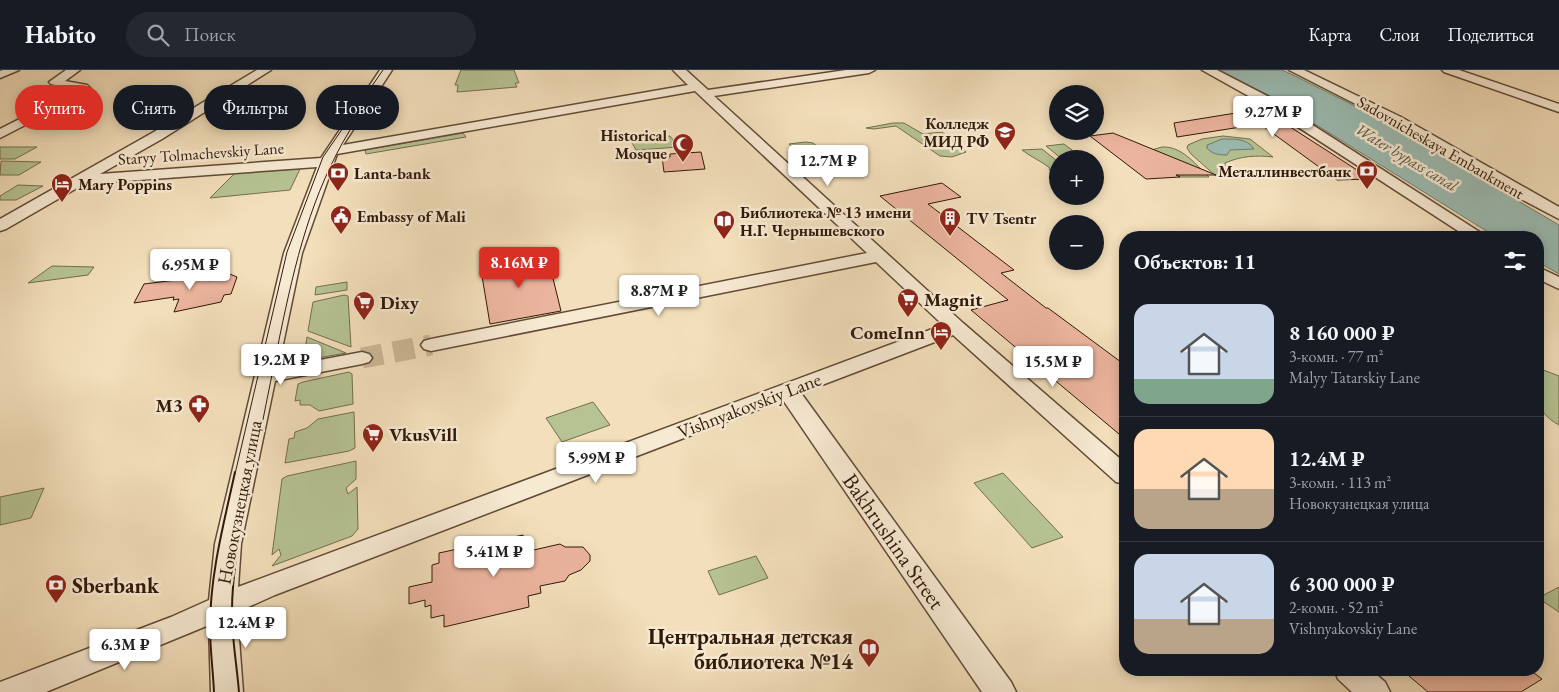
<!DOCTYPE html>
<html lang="ru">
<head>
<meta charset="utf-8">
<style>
	:root { --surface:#171b24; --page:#242831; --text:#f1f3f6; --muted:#9ea1a6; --line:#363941; --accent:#d93025 }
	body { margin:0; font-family:"EB Garamond",serif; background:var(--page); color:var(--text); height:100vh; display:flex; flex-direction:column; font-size:19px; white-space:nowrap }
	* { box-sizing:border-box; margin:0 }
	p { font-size:16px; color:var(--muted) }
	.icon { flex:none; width:28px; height:28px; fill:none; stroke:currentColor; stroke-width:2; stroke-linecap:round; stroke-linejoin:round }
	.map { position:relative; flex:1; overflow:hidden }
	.drawer { position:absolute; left:1119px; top:161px; width:425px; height:445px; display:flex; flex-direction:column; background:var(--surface); border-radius:20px; box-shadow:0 2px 12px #0003 }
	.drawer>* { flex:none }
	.banner { position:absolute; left:15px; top:15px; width:475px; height:45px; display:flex; gap:10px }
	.tools { position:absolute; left:1049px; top:15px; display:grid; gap:10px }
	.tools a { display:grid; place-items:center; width:55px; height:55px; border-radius:50%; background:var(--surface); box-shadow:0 2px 12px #0003; font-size:25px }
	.price { position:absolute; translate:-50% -42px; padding:0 11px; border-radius:5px; background:#fff; color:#222; font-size:16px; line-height:32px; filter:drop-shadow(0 1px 2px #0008) }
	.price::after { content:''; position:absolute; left:50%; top:30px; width:15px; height:11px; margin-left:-8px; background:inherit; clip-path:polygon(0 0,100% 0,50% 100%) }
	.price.active { background:var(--accent); color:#fff }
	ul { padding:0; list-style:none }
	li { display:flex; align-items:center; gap:15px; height:125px; padding:0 15px }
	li+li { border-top:1px solid var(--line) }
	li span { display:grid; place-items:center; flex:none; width:140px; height:100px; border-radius:15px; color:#555 }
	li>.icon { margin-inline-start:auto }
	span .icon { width:60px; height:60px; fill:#fffc; stroke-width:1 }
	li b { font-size:21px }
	h2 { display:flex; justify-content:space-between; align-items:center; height:60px; padding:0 15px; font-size:21px }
	.tag { padding:0 18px; border-radius:22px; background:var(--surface); box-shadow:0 2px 12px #0003; font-size:18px; line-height:45px }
	.tag.active { background:var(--accent); color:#fff }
	header { display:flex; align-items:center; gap:30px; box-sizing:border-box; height:70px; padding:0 25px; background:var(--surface); border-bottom:1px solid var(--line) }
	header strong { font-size:24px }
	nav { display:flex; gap:28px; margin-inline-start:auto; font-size:18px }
	.search { width:350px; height:45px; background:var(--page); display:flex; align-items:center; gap:12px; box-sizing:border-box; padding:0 18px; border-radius:28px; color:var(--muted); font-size:19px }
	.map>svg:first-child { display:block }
	.green { fill:#b6c393; stroke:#746e4e }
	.water { fill:#9bbcb2; stroke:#717b6e }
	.building { fill:#ebb49e; stroke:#311909 }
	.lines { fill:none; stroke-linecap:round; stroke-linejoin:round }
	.minor-tunnel { stroke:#ccb797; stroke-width:21; stroke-dasharray:21 11; stroke-linecap:butt }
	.minor-casing { stroke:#624a36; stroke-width:3 }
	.minor { fill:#f7ead3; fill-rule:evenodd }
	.tram-far1 { stroke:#311909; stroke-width:1 }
	.tram { stroke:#311909; stroke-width:2 }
	.labels { text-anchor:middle; stroke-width:5; stroke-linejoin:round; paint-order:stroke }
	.far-poi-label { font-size:16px; font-weight:bold; fill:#311909; stroke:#f7ead3; text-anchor:start }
	.far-street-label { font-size:16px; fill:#311909; stroke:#f7ead3 }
	.far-water-label { font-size:16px; font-style:italic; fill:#565244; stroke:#f7ead3 }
	.poi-label { font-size:19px; font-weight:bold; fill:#311909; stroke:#f7ead3; text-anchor:start }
	.street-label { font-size:19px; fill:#311909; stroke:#f7ead3 }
	.near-street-label { font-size:22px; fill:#311909; stroke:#f7ead3 }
	.near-poi-label { font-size:22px; font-weight:bold; fill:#311909; stroke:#f7ead3; text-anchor:start }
</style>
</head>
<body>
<header>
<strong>Habito</strong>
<div class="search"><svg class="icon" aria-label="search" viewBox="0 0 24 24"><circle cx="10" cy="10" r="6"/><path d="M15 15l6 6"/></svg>Поиск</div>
<nav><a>Карта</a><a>Слои</a><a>Поделиться</a></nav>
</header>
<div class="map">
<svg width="1559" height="622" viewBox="0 0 1559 622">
	<rect width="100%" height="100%" fill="#f3dfbb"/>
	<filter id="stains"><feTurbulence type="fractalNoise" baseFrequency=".004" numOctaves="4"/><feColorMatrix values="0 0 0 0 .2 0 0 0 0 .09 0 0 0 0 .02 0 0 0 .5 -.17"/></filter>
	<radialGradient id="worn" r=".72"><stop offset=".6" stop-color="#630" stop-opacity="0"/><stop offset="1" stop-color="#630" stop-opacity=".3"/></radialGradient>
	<g class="green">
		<polygon points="461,0 514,0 519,13 515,13 517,17 457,22 458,15 455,15"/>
		<polygon points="893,53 904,53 923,64 942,62 966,82 952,87 940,86 896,56 874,59 866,58"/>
		<polygon points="463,63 466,67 366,84 365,80"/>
		<polygon points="670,66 679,77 636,80 631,71"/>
		<path d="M 1223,66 L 1250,69 L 1273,87 C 1256,85 1241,86 1225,93 L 1225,95 L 1232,103 L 1236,103 L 1241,107 L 1217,107 L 1191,84 L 1187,78 L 1188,75 L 1202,69 Z"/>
		<polygon points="806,72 813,73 826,83 803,87 789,74"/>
		<polygon points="1064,74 1081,87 1062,89 1046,76"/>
		<polygon points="0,77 37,77 15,89 0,89"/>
		<path d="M 1162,77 C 1182,76 1195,94 1209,107 L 1180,107 L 1176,105 L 1203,104 C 1182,88 1167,87 1141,83 Z"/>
		<path d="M 1042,79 L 1057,91 L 1057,100 L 1049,100 L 1050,98 C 1041,91 1031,87 1022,80 Z"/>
		<polygon points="1,91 41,92 19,105 0,105"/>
		<polygon points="300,99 290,120 210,128 235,103"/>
		<polygon points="18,115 43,116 16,130 0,130 0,126"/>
		<polygon points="52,196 94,197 88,205 28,213"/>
		<polygon points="347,212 347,220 315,225 316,217"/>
		<polygon points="344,225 348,226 351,277 308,261 313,232"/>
		<polygon points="307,267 346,283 306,290 304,286"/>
		<path d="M 1538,298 L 1559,306 L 1559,355 C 1533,341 1537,324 1538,298 Z"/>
		<polygon points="349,302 352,304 353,334 319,341 310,335 300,335 300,330 295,331 298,314 303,312"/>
		<polygon points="593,332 610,355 562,372 546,348"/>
		<polygon points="354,342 355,378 349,381 285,393 289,369 294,368 295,362 307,358 318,349"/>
		<polygon points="356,391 356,409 346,418 348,424 357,417 358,459 352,466 272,496 281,485 279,479 272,485 282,409 287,406"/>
		<polygon points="1003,403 1063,467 1032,478 974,413"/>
		<polygon points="44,418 31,448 0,455 0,427"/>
		<polygon points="756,486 768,508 719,525 708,501"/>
		<polygon points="1559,517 1559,542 1538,528"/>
	</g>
	<g class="water">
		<polygon points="1219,0 1282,0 1291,4 1365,41 1559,155 1559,204 1538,192 1538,168 1496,167 1270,26"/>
		<path d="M 1222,69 C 1234,69 1247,68 1254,79 L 1230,80 L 1227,85 C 1219,85 1212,84 1207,78 L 1207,75 Z"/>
	</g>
	<g class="building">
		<polygon points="1243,33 1283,50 1281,51 1371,109 1337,110 1260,54 1177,67 1174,53 1242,42 1239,39"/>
		<polygon points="1113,63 1216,105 1176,105 1180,107 1146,109 1090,66"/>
		<polygon points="701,82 705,99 664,102 662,87 670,87 670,84"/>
		<polygon points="942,113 961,127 928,134 1014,200 1001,203 1046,238 1048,238 1125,295 1125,369 971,240 1008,230 880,126"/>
		<polygon points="547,184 561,241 490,254 480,194"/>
		<polygon points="225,202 237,207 231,224 224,225 221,232 174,242 179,229 173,230 174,227 134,233 144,214 200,207 210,211 218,204"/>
		<polygon points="523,465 525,482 560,474 565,477 583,477 590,485 590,491 581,500 569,505 565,511 540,516 541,523 528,526 529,537 444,557 444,545 431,548 431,535 425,537 425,530 409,534 409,517 432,512 432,495 439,493 439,483"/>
		<polygon points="1402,600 1530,600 1542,609 1521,622 1428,622"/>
	</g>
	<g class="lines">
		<polyline class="minor-tunnel" points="362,288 431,275"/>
		<g class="minor-casing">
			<g id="minor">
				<polygon points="3,0 19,0 0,8 0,1"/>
				<polygon points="66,0 80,0 65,11 87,15 91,19 89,22 0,68 0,59 76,20 51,14 49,12"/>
				<path d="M 257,0 L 271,0 L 162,69 L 100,104 L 321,88 L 380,0 L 392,0 L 343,75 L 688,15 L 673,0 L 686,0 L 708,20 L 846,0 L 875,0 L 869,3 L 714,26 L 963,253 L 1125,393 L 1125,414 L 1116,412 L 953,265 L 801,323 L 1011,612 L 1016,622 L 982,622 L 783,330 L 275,525 L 237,542 L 243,622 L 211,622 L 209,555 L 46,622 L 0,622 L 0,612 L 171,547 L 209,530 L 215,474 L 284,183 L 317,97 L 84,114 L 6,159 L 0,161 L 0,149 L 152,63 ZM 695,21 L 867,183 L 431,269 L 424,271 L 421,275 L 424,279 L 431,281 L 876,192 L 943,255 L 238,517 L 241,474 L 275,311 L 362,294 L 369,292 L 372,288 L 369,284 L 362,282 L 278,298 L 302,183 L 337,84 Z"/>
				<polygon points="1202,0 1217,0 1269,27 1489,168 1469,168 1261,33"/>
				<polygon points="1289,0 1304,0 1401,47 1559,137 1559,149 1521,129 1391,52"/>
				<polygon points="1442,0 1459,0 1559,34 1559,42 1444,2"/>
				<polygon points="1538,197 1559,207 1559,219 1538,209"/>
				<polygon points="1334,600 1371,600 1385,612 1390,622 1352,622 1338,609"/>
			</g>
		</g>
		<use href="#minor" class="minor"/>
		<g class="tram-far1">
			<polyline points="235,404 287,182 323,87 383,0"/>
			<path d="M 252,404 C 261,358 271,311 280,265 C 295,193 311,124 350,60"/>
		</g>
		<g class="tram">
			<path d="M 214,622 C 213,600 210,579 210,557 C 210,504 224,453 235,402"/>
			<path d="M 239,622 C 237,598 233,574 232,550 C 231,500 242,451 252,402"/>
		</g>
	</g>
	<defs>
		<g id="university-pin" transform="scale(1.125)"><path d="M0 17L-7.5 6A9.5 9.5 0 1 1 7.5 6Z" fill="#8f2418" stroke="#f7ead3"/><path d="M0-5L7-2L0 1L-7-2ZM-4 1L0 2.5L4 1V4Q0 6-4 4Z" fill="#fff"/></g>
		<g id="mosque-pin" transform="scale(1.125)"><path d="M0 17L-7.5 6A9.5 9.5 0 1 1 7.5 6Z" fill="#8f2418" stroke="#f7ead3"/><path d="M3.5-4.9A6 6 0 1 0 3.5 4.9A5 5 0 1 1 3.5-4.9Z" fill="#fff"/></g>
		<g id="bank-pin" transform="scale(1.125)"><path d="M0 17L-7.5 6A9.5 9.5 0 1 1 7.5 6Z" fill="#8f2418" stroke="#f7ead3"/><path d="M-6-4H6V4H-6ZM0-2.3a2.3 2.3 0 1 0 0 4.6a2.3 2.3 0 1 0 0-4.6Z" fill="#fff"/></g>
		<g id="hotel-pin" transform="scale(1.125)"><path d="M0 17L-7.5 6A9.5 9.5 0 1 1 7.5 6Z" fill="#8f2418" stroke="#f7ead3"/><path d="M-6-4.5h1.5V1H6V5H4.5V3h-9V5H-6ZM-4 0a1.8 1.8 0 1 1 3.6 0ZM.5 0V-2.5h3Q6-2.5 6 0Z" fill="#fff"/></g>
		<g id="civic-pin" transform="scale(1.125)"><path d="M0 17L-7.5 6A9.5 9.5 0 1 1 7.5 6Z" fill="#8f2418" stroke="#f7ead3"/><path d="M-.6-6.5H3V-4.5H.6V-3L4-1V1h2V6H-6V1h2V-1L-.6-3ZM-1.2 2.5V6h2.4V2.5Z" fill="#fff"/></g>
		<g id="building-pin" transform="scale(1.125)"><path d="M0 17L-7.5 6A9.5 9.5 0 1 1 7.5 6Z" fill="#8f2418" stroke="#f7ead3"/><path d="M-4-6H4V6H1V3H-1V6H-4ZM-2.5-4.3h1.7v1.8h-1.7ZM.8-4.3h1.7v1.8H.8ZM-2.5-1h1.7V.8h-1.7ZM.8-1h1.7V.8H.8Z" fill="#fff"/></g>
		<g id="library-pin" transform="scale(1.125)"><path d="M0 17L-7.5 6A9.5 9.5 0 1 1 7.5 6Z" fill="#8f2418" stroke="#f7ead3"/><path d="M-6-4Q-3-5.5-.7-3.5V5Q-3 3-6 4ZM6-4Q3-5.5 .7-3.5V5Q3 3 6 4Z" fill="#fff"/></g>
		<g id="supermarket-pin" transform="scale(1.125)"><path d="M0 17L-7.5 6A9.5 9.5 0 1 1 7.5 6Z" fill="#8f2418" stroke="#f7ead3"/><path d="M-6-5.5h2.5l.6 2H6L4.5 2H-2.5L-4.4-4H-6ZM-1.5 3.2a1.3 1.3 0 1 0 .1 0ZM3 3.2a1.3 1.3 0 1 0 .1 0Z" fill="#fff"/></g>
		<g id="pharmacy-pin" transform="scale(1.125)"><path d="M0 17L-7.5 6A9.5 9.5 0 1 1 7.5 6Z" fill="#8f2418" stroke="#f7ead3"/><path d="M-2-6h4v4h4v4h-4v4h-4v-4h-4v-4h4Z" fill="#fff"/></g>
	</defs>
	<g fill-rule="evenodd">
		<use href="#university-pin" x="1005" y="62"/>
		<use href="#mosque-pin" x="683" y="74"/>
		<use href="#bank-pin" x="1367" y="101"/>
		<use href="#bank-pin" x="338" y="103"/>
		<use href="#hotel-pin" x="62" y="114"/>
		<use href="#civic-pin" x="341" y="146"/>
		<use href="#building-pin" x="950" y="148"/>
		<use href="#library-pin" x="724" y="151"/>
		<use href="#supermarket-pin" x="908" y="229"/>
		<use href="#supermarket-pin" x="364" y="232"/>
		<use href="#hotel-pin" x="941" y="262"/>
		<use href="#pharmacy-pin" x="199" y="335"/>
		<use href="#supermarket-pin" x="373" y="364"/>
		<use href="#bank-pin" x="56" y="515"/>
		<use href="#library-pin" x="869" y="579"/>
	</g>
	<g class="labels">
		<g class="far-poi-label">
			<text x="989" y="59" text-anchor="end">Колледж<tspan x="989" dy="18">МИД РФ</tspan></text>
			<text x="667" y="71" text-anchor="end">Historical<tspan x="667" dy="18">Mosque</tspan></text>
			<text x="1351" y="107" text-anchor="end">Металлинвестбанк</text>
			<text x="354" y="109">Lanta-bank</text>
			<text x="78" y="120">Mary Poppins</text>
			<text x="740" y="148">Библиотека № 13 имени<tspan x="740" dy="18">Н.Г. Чернышевского</tspan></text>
			<text x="357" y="152">Embassy of Mali</text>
			<text x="966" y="154">TV Tsentr</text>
		</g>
		<g class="far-street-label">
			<text transform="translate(1441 77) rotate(30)" y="6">Sadovnicheskaya Embankment</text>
			<text transform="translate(201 83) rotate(-4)" y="6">Staryy Tolmachevskiy Lane</text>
		</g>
		<g class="far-water-label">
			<text transform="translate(1407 87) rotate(31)" y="6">Water bypass canal</text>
		</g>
		<g class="poi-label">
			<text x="924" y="236">Magnit</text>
			<text x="380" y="239">Dixy</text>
			<text x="925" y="269" text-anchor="end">ComeInn</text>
			<text x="183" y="342" text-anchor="end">М3</text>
			<text x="389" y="371">VkusVill</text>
		</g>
		<g class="street-label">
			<text transform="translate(749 335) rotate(-21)" y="7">Vishnyakovskiy Lane</text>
			<text transform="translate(239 432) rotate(-79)" y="7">Новокузнецкая улица</text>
		</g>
		<g class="near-street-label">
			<text transform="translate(894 471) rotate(55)" y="8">Bakhrushina Street</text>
		</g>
		<g class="near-poi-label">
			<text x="72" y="523">Sberbank</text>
			<text x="853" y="574" text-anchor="end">Центральная детская<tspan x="853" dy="25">библиотека №14</tspan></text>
		</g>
	</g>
	<rect width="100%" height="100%" filter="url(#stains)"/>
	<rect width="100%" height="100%" fill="url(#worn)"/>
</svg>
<div class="tools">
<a><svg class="icon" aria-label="layers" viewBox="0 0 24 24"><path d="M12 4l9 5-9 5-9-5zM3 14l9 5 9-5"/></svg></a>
<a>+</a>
<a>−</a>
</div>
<b class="price" style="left:1273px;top:68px">9.27M ₽</b>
<b class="price" style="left:828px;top:117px">12.7M ₽</b>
<b class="price active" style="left:519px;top:219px">8.16M ₽</b>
<b class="price" style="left:190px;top:221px">6.95M ₽</b>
<b class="price" style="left:659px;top:247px">8.87M ₽</b>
<b class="price" style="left:281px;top:316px">19.2M ₽</b>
<b class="price" style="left:1053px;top:318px">15.5M ₽</b>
<b class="price" style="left:596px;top:414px">5.99M ₽</b>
<b class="price" style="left:494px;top:508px">5.41M ₽</b>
<b class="price" style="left:246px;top:579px">12.4M ₽</b>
<b class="price" style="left:125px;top:601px">6.3M ₽</b>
<div class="banner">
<a class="tag active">Купить</a>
<a class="tag">Снять</a>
<a class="tag">Фильтры</a>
<a class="tag">Новое</a>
</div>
<section class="drawer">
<h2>Объектов: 11<svg class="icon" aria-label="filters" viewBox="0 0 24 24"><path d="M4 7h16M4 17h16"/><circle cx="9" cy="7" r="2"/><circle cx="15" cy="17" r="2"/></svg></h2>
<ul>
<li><span style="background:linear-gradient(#c9d6e8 75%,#7fa58c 0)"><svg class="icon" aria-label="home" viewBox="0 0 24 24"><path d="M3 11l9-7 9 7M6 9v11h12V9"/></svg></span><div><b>8 160 000 ₽</b><p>3-комн. · 77 m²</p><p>Malyy Tatarskiy Lane</p></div></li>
<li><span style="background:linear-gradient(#ffd9b3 60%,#b9a48a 0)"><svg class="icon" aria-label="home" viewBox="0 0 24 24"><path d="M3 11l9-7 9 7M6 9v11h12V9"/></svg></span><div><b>12.4M ₽</b><p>3-комн. · 113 m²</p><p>Новокузнецкая улица</p></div></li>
<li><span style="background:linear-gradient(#c9d6e8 65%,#b9a48a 0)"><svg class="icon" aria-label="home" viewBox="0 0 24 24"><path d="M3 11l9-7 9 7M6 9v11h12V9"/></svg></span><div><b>6 300 000 ₽</b><p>2-комн. · 52 m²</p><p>Vishnyakovskiy Lane</p></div></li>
</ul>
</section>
</div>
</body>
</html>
